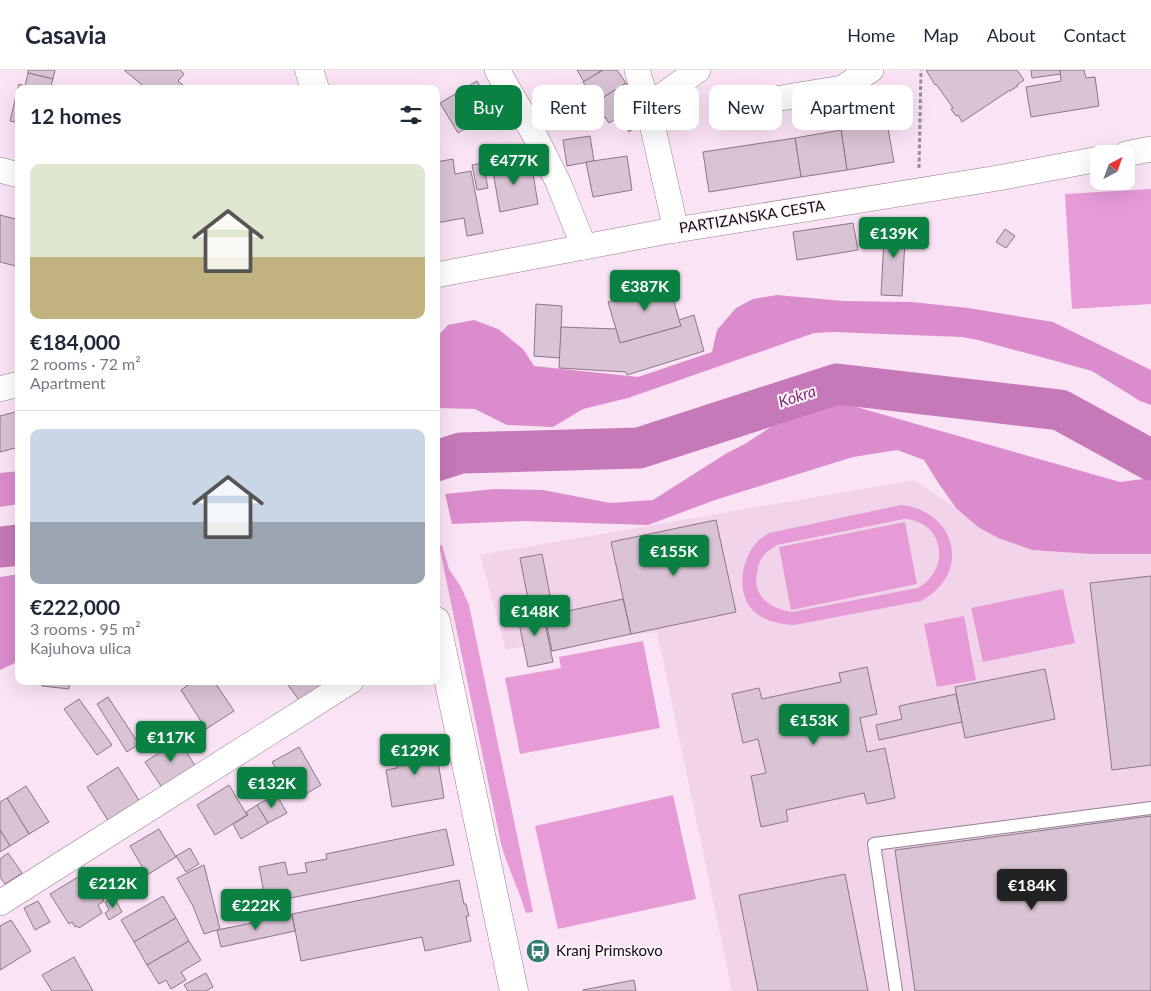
<!DOCTYPE html>
<html lang="en">
<head>
<meta charset="utf-8">
<style>
	:root { --surface:#fff; --page:#f6f6f7; --text:#1f2937; --muted:#747a83; --line:#e0e1e3; --accent:#0b8043 }
	body { margin:0; font-family:Lato,sans-serif; background:var(--page); color:var(--text); height:100vh; display:flex; flex-direction:column; font-size:19px; white-space:nowrap }
	* { box-sizing:border-box; margin:0 }
	p { font-size:16px; color:var(--muted) }
	.icon { flex:none; width:28px; height:28px; fill:none; stroke:currentColor; stroke-width:2; stroke-linecap:round; stroke-linejoin:round }
	.map { position:relative; flex:1; overflow:hidden }
	.side { position:absolute; left:15px; top:15px; width:425px; height:600px; display:flex; flex-direction:column; background:var(--surface); border-radius:10px; box-shadow:0 5px 20px #0002 }
	.side>* { flex:none }
	.hud { position:absolute; left:455px; top:15px; width:475px; height:45px; display:flex; gap:10px }
	.needle { width:32px; rotate:41deg }
	.tools { position:absolute; left:1090px; top:75px; display:grid; gap:10px }
	.tools a { display:grid; place-items:center; width:45px; height:45px; border-radius:10px; background:var(--surface); box-shadow:0 5px 20px #0002; font-size:25px }
	.price { position:absolute; translate:-50% -42px; padding:0 11px; border-radius:5px; background:var(--accent); color:#fff; font-size:16px; line-height:32px; filter:drop-shadow(0 1px 2px #0008) }
	.price::after { content:''; position:absolute; left:50%; top:30px; width:15px; height:11px; margin-left:-8px; background:inherit; clip-path:polygon(0 0,100% 0,50% 100%) }
	.price.on { background:#222; color:#fff }
	ul { padding:0; list-style:none }
	li { display:grid; align-content:center; gap:10px; height:265px; padding:0 15px }
	li+li { border-top:1px solid var(--line) }
	li span { display:grid; place-items:center; height:155px; border-radius:10px; color:#555 }
	li>.icon { margin-inline-start:auto }
	span .icon { width:90px; height:90px; fill:#fffc; stroke-width:1 }
	li b { font-size:21px }
	h2 { display:flex; justify-content:space-between; align-items:center; height:60px; padding:0 15px; font-size:21px }
	.chip { padding:0 18px; border-radius:10px; background:var(--surface); box-shadow:0 5px 20px #0002; font-size:18px; line-height:45px }
	.chip.on { background:var(--accent); color:#fff }
	header { display:flex; align-items:center; gap:30px; box-sizing:border-box; height:70px; padding:0 25px; background:var(--surface); border-bottom:1px solid var(--line) }
	header strong { font-size:24px }
	nav { display:flex; gap:28px; margin-inline-start:auto; font-size:18px }
	.map>svg:first-child { display:block }
	.built { fill:#f1d4ea }
	.green { fill:#e69bd7; fill-rule:evenodd }
	.forest { fill:#db8ccc }
	.lines { fill:none; stroke-linecap:round; stroke-linejoin:round }
	.river { stroke:#c679b8; stroke-width:41 }
	.building { fill:#d9c3d4; stroke:#8b7786 }
	.service-casing { stroke:#937f8f; stroke-width:14 }
	.minor-casing { stroke:#937f8f; stroke-width:26 }
	.primary-casing { stroke:#937f8f; stroke-width:29 }
	.path { stroke:#9c8b98; stroke-width:3; stroke-dasharray:4 2.5; stroke-linecap:butt }
	.service { stroke:#fff; stroke-width:12 }
	.minor { stroke:#fff; stroke-width:25 }
	.primary { stroke:#fff; stroke-width:28 }
	.labels { text-anchor:middle; stroke-width:4; stroke-linejoin:round; paint-order:stroke }
	.street-label { font-size:15px; fill:#120b11; stroke:#fef5fc }
	.poi-label { font-size:15px; fill:#120b11; stroke:#fef5fc; text-anchor:start }
	.water-label { font-size:16px; font-style:italic; fill:#852978; stroke:#fef5fc }
</style>
</head>
<body>
<header>
<strong>Casavia</strong>
<nav><a>Home</a><a>Map</a><a>About</a><a>Contact</a></nav>
</header>
<div class="map">
<svg width="1151" height="921" viewBox="0 0 1151 921">
	<rect width="100%" height="100%" fill="#fae3f5"/>
	<polygon class="built" points="914,410 956,438 978,457 998,468 1032,480 1091,484 1151,484 1151,921 732,921 657,562 526,576 506,580 480,485"/>
	<g class="green">
		<polygon points="1151,119 1151,234 1072,239 1065,124"/>
		<path d="M 901,435 C 957,441 972,504 921,531 L 794,555 C 781,554 768,552 757,544 C 735,528 740,490 757,472 C 760,469 765,466 769,463 ZM 904,449 C 942,450 953,497 918,518 L 792,542 C 771,539 752,526 757,503 C 758,497 760,489 764,485 C 767,481 773,478 777,475 Z"/>
		<polygon points="905,452 917,514 791,540 779,477"/>
		<path d="M 439,475 L 442,475 L 449,499 L 461,517 L 469,535 L 533,842 L 526,843 C 519,820 508,798 501,774 Z"/>
		<polygon points="1063,519 1075,573 983,592 971,538"/>
		<polygon points="964,546 976,610 937,617 924,554"/>
		<polygon points="643,571 660,658 520,684 505,608 561,598 559,587"/>
		<polygon points="673,725 696,829 558,859 535,756"/>
	</g>
	<g class="forest">
		<polygon points="777,225 843,231 912,232 968,238 1053,252 1151,300 1151,335 1140,331 1092,301 978,270 962,267 834,262 814,263 628,328 583,339 553,357 507,355 475,339 436,338 436,268 448,255 474,250 498,259 523,279 534,296 638,307 712,282 717,260 736,238 753,229"/>
		<polygon points="830,333 846,334 1120,412 1151,408 1151,484 1091,484 1032,480 998,468 978,457 956,438 939,414 924,390 897,380 853,387 715,430 648,455 525,451 452,454 445,424 495,419 543,420 610,433 653,430 727,383 743,375 802,337"/>
		<polygon points="19,401 19,434 0,437 0,403"/>
		<polygon points="19,504 19,591 0,600 0,507"/>
	</g>
	<g class="lines">
		<g class="river">
			<polyline points="436,391 461,383 639,378 837,314 1060,340 1151,390"/>
			<polyline points="0,477 19,475"/>
		</g>
	</g>
	<g class="building">
		<polygon points="28,0 55,0 53,9 28,3"/>
		<polygon points="124,0 180,0 184,4 178,11 188,19 147,19"/>
		<polygon points="577,0 602,0 584,12"/>
		<polygon points="603,0 617,0 626,13 596,32 583,12"/>
		<polygon points="926,0 1017,0 1024,10 1017,15 1018,16 1010,21 1010,20 962,52 958,45 956,46 951,39 953,38 936,14 935,15"/>
		<polygon points="1031,0 1060,0 1061,4 1032,8"/>
		<polygon points="1060,0 1084,0 1086,8 1095,7 1099,36 1031,47 1026,17 1061,11"/>
		<polygon points="28,3 53,9 50,19 19,19 19,53 10,51 19,14 25,16"/>
		<polygon points="477,11 494,42 489,45 491,49 484,53 482,49 458,63 440,33"/>
		<polygon points="626,13 639,34 609,53 605,47 595,54 587,41 598,34 596,32"/>
		<polygon points="635,37 644,52 629,62 619,46"/>
		<polygon points="887,53 894,92 847,100 841,60"/>
		<polygon points="841,60 847,100 801,107 795,68"/>
		<polygon points="590,66 594,91 567,96 563,70"/>
		<polygon points="795,68 801,107 709,122 703,82"/>
		<polygon points="627,86 632,120 593,127 586,92"/>
		<polygon points="453,89 455,104 471,101 483,163 467,166 464,148 436,153 436,92"/>
		<polygon points="524,90 527,105 533,104 538,134 500,142 492,96"/>
		<polygon points="483,93 488,118 477,120 472,95"/>
		<polygon points="0,145 19,150 19,197 0,192"/>
		<polygon points="885,151 906,152 902,226 881,225"/>
		<polygon points="853,153 858,180 797,190 793,162"/>
		<polygon points="1005,159 1015,166 1006,178 996,172"/>
		<polygon points="666,205 681,256 620,273 608,232 652,220 649,210"/>
		<polygon points="536,234 562,236 560,288 534,286"/>
		<polygon points="694,245 704,281 627,305 626,302 559,298 561,257 616,259 620,273 681,256 679,250"/>
		<polygon points="19,341 19,377 0,382 0,346"/>
		<polygon points="716,450 736,542 631,564 611,472"/>
		<polygon points="542,484 550,525 528,529 520,488"/>
		<polygon points="1151,506 1151,695 1112,700 1090,513"/>
		<polygon points="623,529 631,564 552,581 545,546"/>
		<polygon points="542,538 553,592 528,597 517,543"/>
		<polygon points="867,597 877,644 860,648 867,682 885,678 895,728 867,734 864,723 786,740 788,751 761,757 751,706 766,703 758,669 743,673 732,624 759,618 762,629 841,612 839,603"/>
		<polygon points="1045,599 1055,649 965,668 955,617"/>
		<polygon points="43,611 69,611 69,619 42,616"/>
		<polygon points="194,611 214,611 234,641 206,659 181,620"/>
		<polygon points="285,611 332,611 302,634"/>
		<polygon points="956,624 962,652 879,670 876,655 902,649 899,636"/>
		<polygon points="108,627 139,674 127,682 97,634"/>
		<polygon points="79,629 112,675 97,685 64,639"/>
		<polygon points="174,663 196,697 163,719 145,692 168,677 164,670"/>
		<polygon points="435,673 444,728 392,737 386,700 397,698 394,680"/>
		<polygon points="299,677 321,715 297,729 291,718 289,720 272,692"/>
		<polygon points="118,697 140,732 109,752 87,717"/>
		<polygon points="229,715 247,745 215,765 197,735"/>
		<polygon points="26,716 49,752 29,764 7,728"/>
		<polygon points="276,724 287,743 268,753 257,735"/>
		<polygon points="7,728 29,764 10,776 0,760 0,732"/>
		<polygon points="257,735 268,753 241,769 233,754 248,745 246,742"/>
		<polygon points="1151,746 1151,921 915,921 895,780"/>
		<polygon points="159,759 176,787 147,805 130,776"/>
		<polygon points="446,759 454,795 266,833 259,797 285,792 288,805 307,802 305,793 327,789 326,784"/>
		<polygon points="0,760 10,776 0,782"/>
		<polygon points="190,778 199,794 186,802 176,786"/>
		<polygon points="8,783 22,803 5,814 0,807 0,789"/>
		<polygon points="204,795 220,859 204,864 193,836 177,808"/>
		<polygon points="83,804 91,818 95,816 104,831 98,835 102,843 79,858 77,856 75,857 72,852 69,854 50,824"/>
		<polygon points="845,804 868,921 758,921 739,825"/>
		<polygon points="459,810 464,834 466,834 469,846 466,846 471,871 425,881 422,867 301,891 292,844"/>
		<polygon points="163,826 176,848 134,872 121,850"/>
		<polygon points="114,827 122,842 109,850 105,843 109,840 105,832"/>
		<polygon points="38,831 50,852 35,860 24,838"/>
		<polygon points="292,845 295,861 221,877 217,860"/>
		<polygon points="176,848 189,871 147,895 134,872"/>
		<polygon points="11,850 31,881 0,900 0,856"/>
		<polygon points="189,871 201,890 181,902 186,910 171,919 166,910 159,914 147,895"/>
		<polygon points="74,887 93,921 52,921 42,905"/>
		<polygon points="206,903 213,917 206,921 188,921 184,915"/>
		<polygon points="634,910 636,921 583,921 583,920"/>
	</g>
	<g class="lines">
		<g class="service-casing">
			<polyline id="service" points="896,921 874,774 1151,738"/>
		</g>
		<g class="minor-casing">
			<g id="minor">
				<polyline points="497,0 533,62 558,112 584,177"/>
				<polyline points="637,0 648,36 676,160"/>
				<polyline points="738,35 842,18 871,0"/>
				<polyline points="648,36 698,0"/>
				<polyline points="1126,84 1151,79"/>
				<polyline points="0,100 19,105"/>
				<polyline points="436,205 663,162 998,108 1099,89"/>
				<polyline points="0,319 19,314"/>
				<polyline points="0,833 351,611"/>
			</g>
		</g>
		<g class="primary-casing">
			<g id="primary">
				<polyline points="309,0 315,19"/>
				<polyline points="436,551 514,921"/>
			</g>
		</g>
		<polyline class="path" points="919,98 921,0"/>
		<use href="#service" class="service"/>
		<use href="#minor" class="minor"/>
		<use href="#primary" class="primary"/>
	</g>
	<defs>
		<g id="bus-disc" transform="scale(1.25)"><circle r="9.5" fill="#347b71" stroke="#fef5fc"/><path d="M-5-6H5V4H4V6H2V4H-2V6H-4V4H-5ZM-3.5-4V0h7V-4ZM-3.5 1.2v1.5H-2V1.2ZM2 1.2v1.5H3.5V1.2Z" fill="#fff"/></g>
	</defs>
	<g fill-rule="evenodd">
		<use href="#bus-disc" x="538" y="881"/>
	</g>
	<g class="labels">
		<g class="street-label">
			<text transform="translate(752 147) rotate(-9)" y="5">PARTIZANSKA CESTA</text>
		</g>
		<g class="poi-label">
			<text x="556" y="886">Kranj Primskovo</text>
		</g>
		<g class="water-label">
			<text transform="translate(797 326) rotate(-18)" y="6">Kokra</text>
		</g>
	</g>
</svg>
<div class="tools">
<a><svg class="needle" viewBox="-14 -14 28 28"><path d="M0-13l5 13h-10z" fill="#e53935"/><path d="M0 13l5-13h-10z" fill="#747a83"/></svg></a>
</div>
<b class="price" style="left:514px;top:116px">€477K</b>
<b class="price" style="left:894px;top:189px">€139K</b>
<b class="price" style="left:645px;top:242px">€387K</b>
<b class="price" style="left:674px;top:507px">€155K</b>
<b class="price" style="left:535px;top:567px">€148K</b>
<b class="price" style="left:814px;top:676px">€153K</b>
<b class="price" style="left:171px;top:693px">€117K</b>
<b class="price" style="left:415px;top:706px">€129K</b>
<b class="price" style="left:272px;top:739px">€132K</b>
<b class="price" style="left:113px;top:839px">€212K</b>
<b class="price on" style="left:1032px;top:841px">€184K</b>
<b class="price" style="left:256px;top:861px">€222K</b>
<div class="hud">
<a class="chip on">Buy</a>
<a class="chip">Rent</a>
<a class="chip">Filters</a>
<a class="chip">New</a>
<a class="chip">Apartment</a>
</div>
<section class="side">
<h2>12 homes<svg class="icon" aria-label="filters" viewBox="0 0 24 24"><path d="M4 7h16M4 17h16"/><circle cx="9" cy="7" r="2"/><circle cx="15" cy="17" r="2"/></svg></h2>
<ul>
<li><span style="background:linear-gradient(#dfe7d0 60%,#c2b280 0)"><svg class="icon" aria-label="home" viewBox="0 0 24 24"><path d="M3 11l9-7 9 7M6 9v11h12V9"/></svg></span><div><b>€184,000</b><p>2 rooms · 72 m²</p><p>Apartment</p></div></li>
<li><span style="background:linear-gradient(#c9d6e8 60%,#9aa5b1 0)"><svg class="icon" aria-label="home" viewBox="0 0 24 24"><path d="M3 11l9-7 9 7M6 9v11h12V9"/></svg></span><div><b>€222,000</b><p>3 rooms · 95 m²</p><p>Kajuhova ulica</p></div></li>
</ul>
</section>
</div>
</body>
</html>
